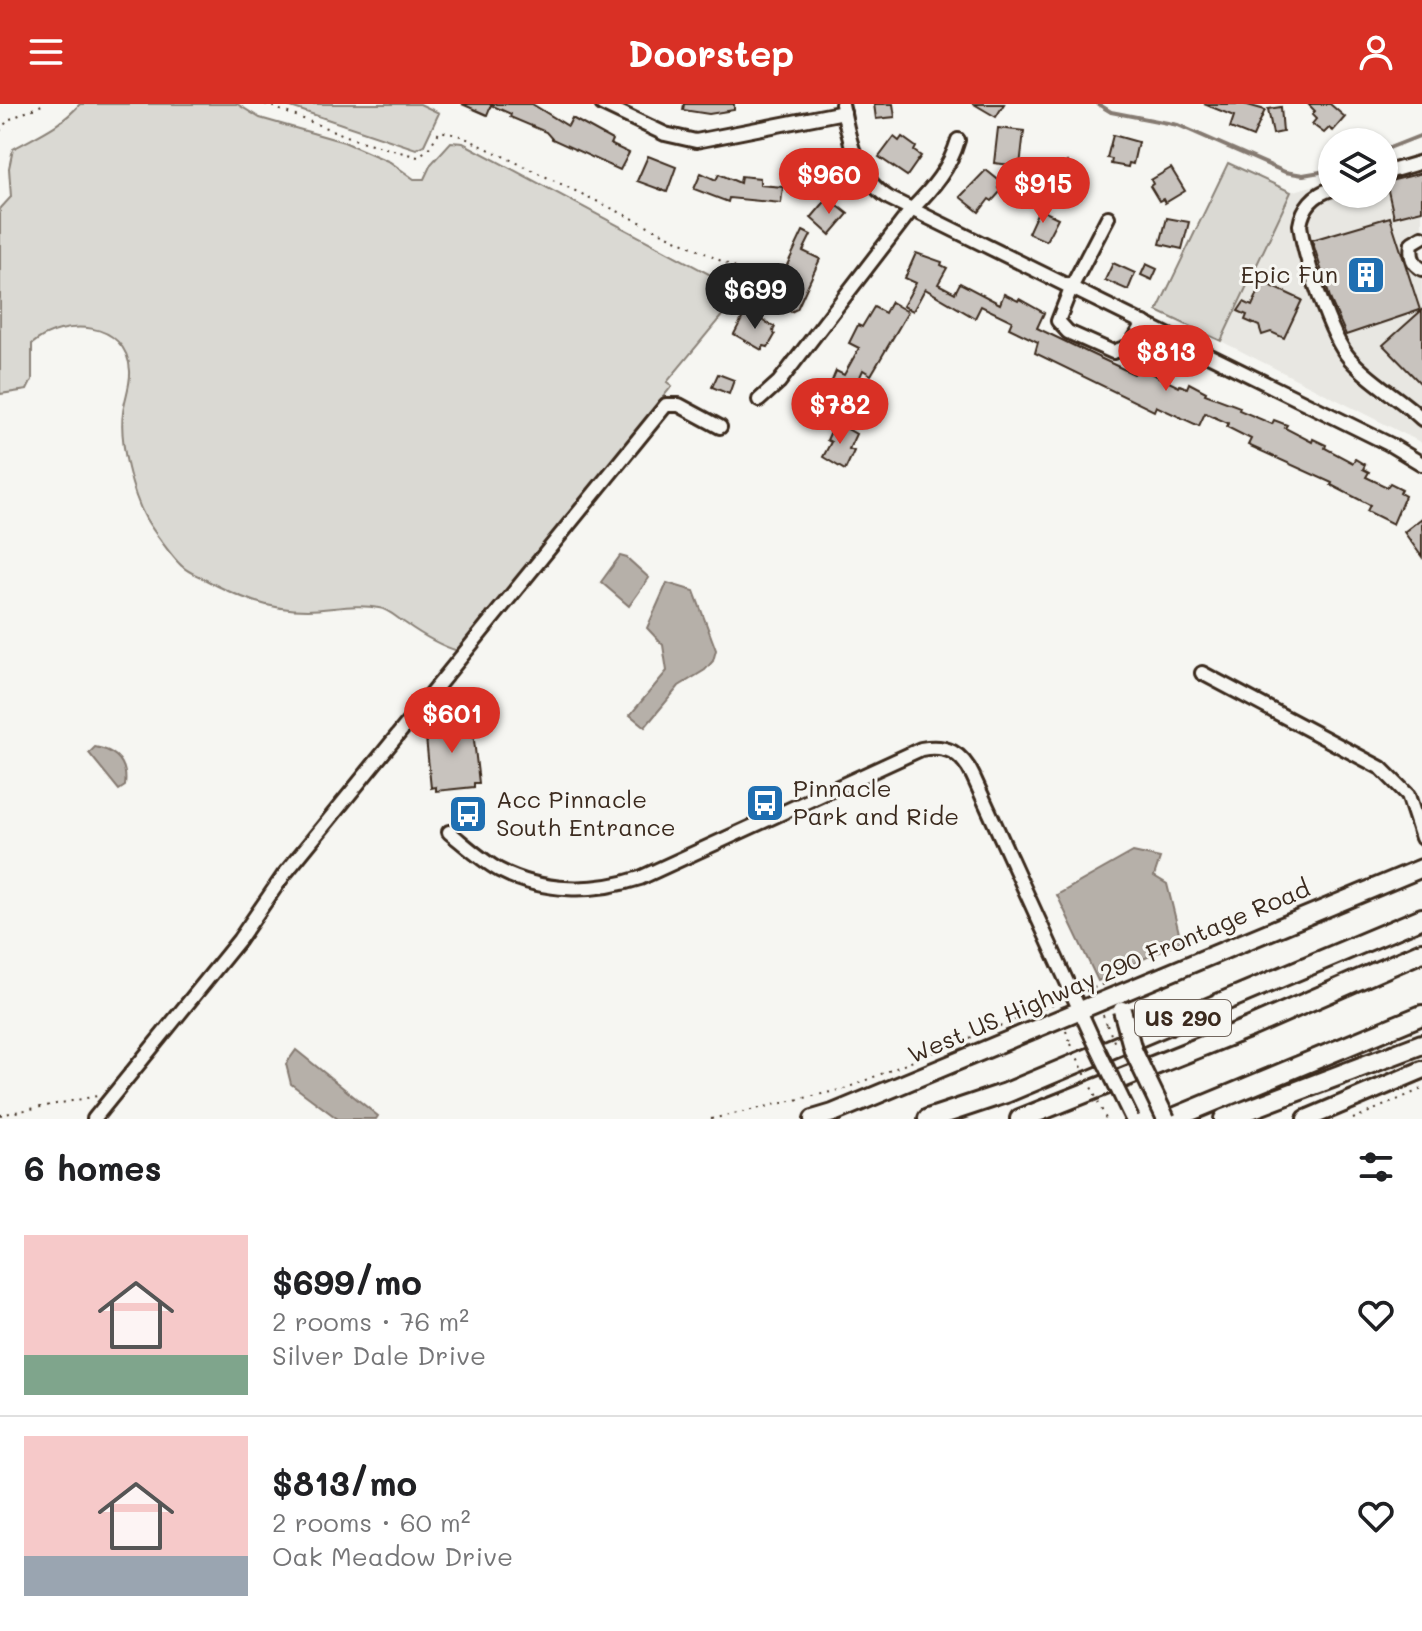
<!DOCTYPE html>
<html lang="en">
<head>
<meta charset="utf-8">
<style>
	:root { --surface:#fff; --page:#f2f2f2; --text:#202124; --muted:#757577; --line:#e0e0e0; --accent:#d93025 }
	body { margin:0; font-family:Mali,sans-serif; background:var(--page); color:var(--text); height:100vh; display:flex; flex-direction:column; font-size:30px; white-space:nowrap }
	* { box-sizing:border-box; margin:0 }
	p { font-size:26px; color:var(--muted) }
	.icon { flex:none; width:44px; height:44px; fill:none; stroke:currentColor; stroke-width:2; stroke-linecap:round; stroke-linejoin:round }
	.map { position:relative; height:1015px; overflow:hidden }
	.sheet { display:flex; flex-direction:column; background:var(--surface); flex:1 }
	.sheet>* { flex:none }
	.fabs { position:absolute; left:1318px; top:24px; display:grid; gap:16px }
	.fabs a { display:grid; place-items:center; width:80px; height:80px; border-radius:50%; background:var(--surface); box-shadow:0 2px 6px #0004; font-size:40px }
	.price { position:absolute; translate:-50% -68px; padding:0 18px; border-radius:28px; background:var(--accent); color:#fff; font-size:26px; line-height:52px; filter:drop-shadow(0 2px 4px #0008) }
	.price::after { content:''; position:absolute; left:50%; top:48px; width:24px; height:18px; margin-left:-12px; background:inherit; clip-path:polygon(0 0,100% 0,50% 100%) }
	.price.active { background:#222; color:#fff }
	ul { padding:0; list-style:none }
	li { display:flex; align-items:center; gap:24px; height:200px; padding:0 24px }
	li+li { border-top:2px solid var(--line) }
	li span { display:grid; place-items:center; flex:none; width:224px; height:160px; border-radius:0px; color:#555 }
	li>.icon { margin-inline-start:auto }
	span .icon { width:96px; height:96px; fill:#fffc; stroke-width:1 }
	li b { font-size:34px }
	h2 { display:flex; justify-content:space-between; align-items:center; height:96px; padding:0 24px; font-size:34px }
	header { display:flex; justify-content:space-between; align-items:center; height:104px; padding:0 24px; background:var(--accent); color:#fff; font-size:36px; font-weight:700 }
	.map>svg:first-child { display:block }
	.built { fill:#e8e7e2 }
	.green { fill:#dad9d3; stroke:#8a8278; stroke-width:2 }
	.water { fill:#b6b0a9; stroke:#857a71; stroke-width:2 }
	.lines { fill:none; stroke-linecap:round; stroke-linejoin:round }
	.stream { stroke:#857a71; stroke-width:4 }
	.building { fill:#c8c3be; stroke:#3b2a1e; stroke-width:2 }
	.minor-casing { stroke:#3b2a1e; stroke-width:18 }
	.major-casing { stroke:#3b2a1e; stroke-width:22 }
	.highway-casing { stroke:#3b2a1e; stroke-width:24 }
	.path { stroke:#3b2a1e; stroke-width:2; stroke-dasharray:2 6; stroke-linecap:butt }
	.minor { stroke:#f6f6f2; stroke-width:12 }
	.major { stroke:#f6f6f2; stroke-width:16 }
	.highway { stroke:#f6f6f2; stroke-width:18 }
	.minor-bridge-casing { stroke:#3b2a1e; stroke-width:18; stroke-linecap:butt }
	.major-bridge-casing { stroke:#3b2a1e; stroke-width:22; stroke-linecap:butt }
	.path-bridge { stroke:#3b2a1e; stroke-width:2; stroke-dasharray:2 6; stroke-linecap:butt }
	.minor-bridge { stroke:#f6f6f2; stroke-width:12 }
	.major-bridge { stroke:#f6f6f2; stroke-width:16 }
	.labels { text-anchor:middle; stroke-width:6; stroke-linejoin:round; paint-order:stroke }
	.shield { fill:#f6f6f2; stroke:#73675e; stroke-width:2 }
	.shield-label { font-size:22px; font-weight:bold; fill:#3b2a1e }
	.poi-label { font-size:24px; fill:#3b2a1e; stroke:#f6f6f2; text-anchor:start }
	.street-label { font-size:24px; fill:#3b2a1e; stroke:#f6f6f2 }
</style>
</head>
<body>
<header><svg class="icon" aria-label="menu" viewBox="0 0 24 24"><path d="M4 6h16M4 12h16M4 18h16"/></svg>Doorstep<svg class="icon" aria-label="person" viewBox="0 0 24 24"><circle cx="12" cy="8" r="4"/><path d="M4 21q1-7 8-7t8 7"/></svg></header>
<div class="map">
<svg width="1422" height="1015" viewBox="0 0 1422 1015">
	<rect width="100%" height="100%" fill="#f6f6f2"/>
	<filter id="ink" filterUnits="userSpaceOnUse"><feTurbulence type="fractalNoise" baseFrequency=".0125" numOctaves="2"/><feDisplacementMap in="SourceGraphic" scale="16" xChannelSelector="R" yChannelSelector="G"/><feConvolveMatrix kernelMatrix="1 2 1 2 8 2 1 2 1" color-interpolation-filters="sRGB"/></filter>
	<g filter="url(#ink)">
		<polygon class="built" points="1422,48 1422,339 1221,237 1291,88 1332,76 1332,90 1384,90 1384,60"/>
		<g class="green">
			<path d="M 80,0 L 237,0 L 260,14 L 344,38 L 390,58 L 414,75 L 424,75 L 431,60 L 451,38 L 463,39 L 711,171 C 712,187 716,193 729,203 L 667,278 L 672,282 L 458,547 C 438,541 422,531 405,519 C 397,514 388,505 379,504 C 354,499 331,506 307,506 C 268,506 238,493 204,475 C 197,471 188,468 183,463 C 174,456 152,425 146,415 C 132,390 119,337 123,309 C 124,296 131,281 130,267 C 127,216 63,214 32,240 L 32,276 L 27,286 L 0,290 L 0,105 L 11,93 L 9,64 L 13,45 C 38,31 61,22 80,0 Z"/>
			<polygon points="282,0 420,0 439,9 424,41 416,45"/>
			<polygon points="1228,59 1291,88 1221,237 1157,207"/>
		</g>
		<g class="water">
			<polygon points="620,452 627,454 649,474 629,502 601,478"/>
			<polygon points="667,479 694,487 716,546 713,557 705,566 679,582 645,623 630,611 667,567 663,541 647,524"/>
			<path d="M 95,643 C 117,647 128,659 125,682 L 119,686 L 89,649 Z"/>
			<polygon points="1133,748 1160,754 1154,772 1167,780 1181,837 1098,877 1057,791"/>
			<polygon points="296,946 378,1012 376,1015 338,1015 291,980 286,960"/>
		</g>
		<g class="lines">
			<g class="stream">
				<polyline points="1098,0 1111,8 1178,21 1285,68 1303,71 1332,66"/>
				<polyline points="1384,46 1422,31"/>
			</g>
		</g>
		<g class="building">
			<polygon points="462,0 532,0 568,22 572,14 612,36 610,40 629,49 620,66 552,35 546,28 510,13 511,10 491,1 487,11"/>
			<polygon points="684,0 734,0 734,6 709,10 683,6"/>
			<polygon points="874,0 893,0 895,13 876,15"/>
			<polygon points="974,0 1004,0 996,13"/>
			<polygon points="1204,0 1244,0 1265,6 1253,33 1230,24 1234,12"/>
			<polygon points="1308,0 1330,0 1345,13 1333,27 1329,24 1324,29 1312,20 1316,15 1312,11 1315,7"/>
			<polygon points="1281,3 1283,28 1273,30 1268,5"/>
			<polygon points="998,24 1024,27 1020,62 994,59"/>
			<polygon points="1113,31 1138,38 1133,60 1129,59 1128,63 1111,60 1112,55 1107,54"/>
			<polygon points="894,33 899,37 902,33 916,43 914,47 921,52 907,72 879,53"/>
			<polygon points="812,44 813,51 830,48 835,72 816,74 815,70 800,70 795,47"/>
			<polygon points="648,52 676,63 667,88 637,77"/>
			<polygon points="1067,58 1083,77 1067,95 1048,78"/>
			<polygon points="1171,64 1185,87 1165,99 1163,95 1159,97 1150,82 1153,80 1151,76"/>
			<polygon points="986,66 1002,79 998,84 1001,87 992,97 989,95 979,108 960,93"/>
			<polygon points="701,69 716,76 719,70 740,79 741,72 760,74 760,81 783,83 781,99 729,94 728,98 694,85"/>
			<polygon points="1422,69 1422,106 1394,113 1386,78"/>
			<polygon points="828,94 848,110 830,131 811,114"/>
			<polygon points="1039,105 1058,114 1046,137 1028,129"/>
			<polygon points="1390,113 1420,206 1346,231 1331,197 1312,136"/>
			<polygon points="1167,114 1189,118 1182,145 1160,140"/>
			<polygon points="803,127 811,131 803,147 820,155 797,205 791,208 762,193 773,170 781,174"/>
			<polygon points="916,149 942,158 941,161 947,164 938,180 955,189 960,179 1000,200 1004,190 1018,197 1019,195 1044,209 1037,224 1087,248 1134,270 1140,264 1179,283 1180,281 1187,284 1189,279 1206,288 1205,290 1240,303 1239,306 1272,320 1274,316 1287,321 1285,324 1312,338 1313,335 1326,341 1325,344 1353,359 1355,355 1365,361 1363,365 1369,368 1366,373 1387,383 1390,379 1402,385 1400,389 1405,392 1393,420 1367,407 1370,401 1331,381 1332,379 1248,341 1251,335 1227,323 1228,319 1205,309 1199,322 1156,302 1154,307 1035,249 1038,238 1009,224 1012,217 981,202 975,214 925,185 913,207 903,202 916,179 905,174"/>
			<polygon points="1113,159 1135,169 1128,186 1105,176"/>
			<polygon points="1146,160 1157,165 1152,176 1141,171"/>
			<polygon points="1263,178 1302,196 1284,234 1271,228 1262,231 1259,222 1245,216 1247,211 1238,207 1244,198 1252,202"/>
			<polygon points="891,198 908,208 871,271 863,266 851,293 855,295 846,315 825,303 833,285 829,284 836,267 844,271 859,244 849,239 858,221 862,223 874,203 885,209"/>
			<polygon points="1422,206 1422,281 1383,241"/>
			<polygon points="746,207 775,223 773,227 775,231 768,243 764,242 762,246 734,230"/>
			<polygon points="718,270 734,276 729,290 712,283"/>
			<polygon points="835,318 856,330 849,345 854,347 845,366 823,353 831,338 827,336"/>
			<polygon points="1422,414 1422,453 1404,428"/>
			<polygon points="468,614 468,618 472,619 479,679 474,679 474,683 436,687 436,683 431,684 425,624 430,623 429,618"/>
		</g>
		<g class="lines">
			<g class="minor-casing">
				<g id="minor">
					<polyline points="602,0 665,30 696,37 844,8"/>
					<path d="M 842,0 C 849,37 856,73 889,94 L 1389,340 L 1422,360"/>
					<polyline points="1384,69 1422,58"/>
					<path d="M 1332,85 C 1314,90 1303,103 1300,121 C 1304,151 1330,233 1350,255 C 1371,279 1399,293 1422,315"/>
					<polyline points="1108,113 1071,184 1058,217 1068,228 1113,248 1130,242 1144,219"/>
					<path d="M 1422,133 L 1412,139 C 1410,150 1412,160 1422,165"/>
					<path d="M 759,296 L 779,278 L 912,105 C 932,85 950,64 958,36"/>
					<polyline points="1202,569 1381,664 1408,691 1422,734"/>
					<path d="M 449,728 C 465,741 481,756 499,766 C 543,789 594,789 640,774 L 921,645 C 947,640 962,649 973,672 L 1092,933"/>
					<polyline points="94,1015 239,836 283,772 666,301 679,301 720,323"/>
				</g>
			</g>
			<g class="major-casing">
				<g id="major">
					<polyline points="813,1015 833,1009 1422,764"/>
					<polyline points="1306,1015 1422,966"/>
				</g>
			</g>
			<g class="highway-casing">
				<g id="highway">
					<polyline points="928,1015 1006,989 1422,814"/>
					<polyline points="1020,1015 1248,924 1422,848"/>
					<polyline points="1171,1015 1422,911"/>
					<polyline points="1224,1015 1422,940"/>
				</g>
			</g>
			<g class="path">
				<polyline points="265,0 357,36 418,53 428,45 440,27 461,32 740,166"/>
				<polyline points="0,27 8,16 44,0"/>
				<polyline points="1086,887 1106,879"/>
				<polyline points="1103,911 1107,921"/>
				<polyline points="1066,927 1071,940"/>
				<polyline points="0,1011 97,992"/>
				<polyline points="711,1015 844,985 1061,897"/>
				<polyline points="1353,1015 1422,985"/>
			</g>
			<use href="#minor" class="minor"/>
			<use href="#major" class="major"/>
			<use href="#highway" class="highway"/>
			<g class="minor-bridge-casing">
				<polyline id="minor-bridge" points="1092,933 1132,1015"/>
			</g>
			<g class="major-bridge-casing">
				<polyline id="major-bridge" points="1122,906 1133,946 1166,1015"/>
			</g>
			<g class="path-bridge">
				<polyline points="1107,921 1116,942"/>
				<polyline points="1071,940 1106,1015"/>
			</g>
			<use href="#minor-bridge" class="minor-bridge"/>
			<use href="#major-bridge" class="major-bridge"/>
		</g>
	</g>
	<defs>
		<g id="building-square" transform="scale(2)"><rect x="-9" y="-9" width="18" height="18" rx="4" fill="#1f6fb2" stroke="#f6f6f2"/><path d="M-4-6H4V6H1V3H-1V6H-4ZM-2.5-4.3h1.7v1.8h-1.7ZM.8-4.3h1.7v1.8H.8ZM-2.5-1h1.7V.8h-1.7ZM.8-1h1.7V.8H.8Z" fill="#fff"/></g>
		<g id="bus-square" transform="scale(2)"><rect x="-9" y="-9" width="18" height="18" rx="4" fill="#1f6fb2" stroke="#f6f6f2"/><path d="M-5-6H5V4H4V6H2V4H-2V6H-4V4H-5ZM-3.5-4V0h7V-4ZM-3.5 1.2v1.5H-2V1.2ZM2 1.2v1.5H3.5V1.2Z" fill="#fff"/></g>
	</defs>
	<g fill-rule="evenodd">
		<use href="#building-square" x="1366" y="171"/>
		<use href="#bus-square" x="765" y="699"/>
		<use href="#bus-square" x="468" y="710"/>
	</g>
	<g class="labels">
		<rect class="shield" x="1135" y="896" width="96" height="36" rx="6"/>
		<g class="shield-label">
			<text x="1183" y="922">US 290</text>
		</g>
		<g class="poi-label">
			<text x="1338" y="179" text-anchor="end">Epic Fun</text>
			<text x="793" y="693">Pinnacle<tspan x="793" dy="28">Park and Ride</tspan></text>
			<text x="496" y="704">Acc Pinnacle<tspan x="496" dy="28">South Entrance</tspan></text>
		</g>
		<g class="street-label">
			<text transform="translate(1109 868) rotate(-23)" y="8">West US Highway 290 Frontage Road</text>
		</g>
	</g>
</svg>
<div class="fabs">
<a><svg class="icon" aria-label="layers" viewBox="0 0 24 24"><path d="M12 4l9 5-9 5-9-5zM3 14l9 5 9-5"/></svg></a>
</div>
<b class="price" style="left:829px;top:112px">$960</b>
<b class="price" style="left:1043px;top:121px">$915</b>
<b class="price active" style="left:755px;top:227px">$699</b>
<b class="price" style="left:1166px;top:289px">$813</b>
<b class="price" style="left:840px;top:342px">$782</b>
<b class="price" style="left:452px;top:651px">$601</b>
</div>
<section class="sheet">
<h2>6 homes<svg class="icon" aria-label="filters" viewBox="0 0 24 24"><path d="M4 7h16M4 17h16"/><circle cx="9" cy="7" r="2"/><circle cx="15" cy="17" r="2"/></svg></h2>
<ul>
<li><span style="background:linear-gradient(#f6c9c9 75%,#7fa58c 0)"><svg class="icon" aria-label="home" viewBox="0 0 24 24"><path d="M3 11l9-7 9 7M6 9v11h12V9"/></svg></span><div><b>$699/mo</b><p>2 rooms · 76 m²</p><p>Silver Dale Drive</p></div><svg class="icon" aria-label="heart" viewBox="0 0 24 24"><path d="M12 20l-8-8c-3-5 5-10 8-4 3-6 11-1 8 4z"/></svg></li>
<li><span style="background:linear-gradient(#f6c9c9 75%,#9aa5b1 0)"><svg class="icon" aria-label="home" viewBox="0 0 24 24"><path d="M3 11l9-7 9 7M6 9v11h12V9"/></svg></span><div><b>$813/mo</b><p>2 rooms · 60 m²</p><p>Oak Meadow Drive</p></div><svg class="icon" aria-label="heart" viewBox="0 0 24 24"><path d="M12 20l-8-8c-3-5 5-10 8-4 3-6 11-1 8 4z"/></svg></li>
</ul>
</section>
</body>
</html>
